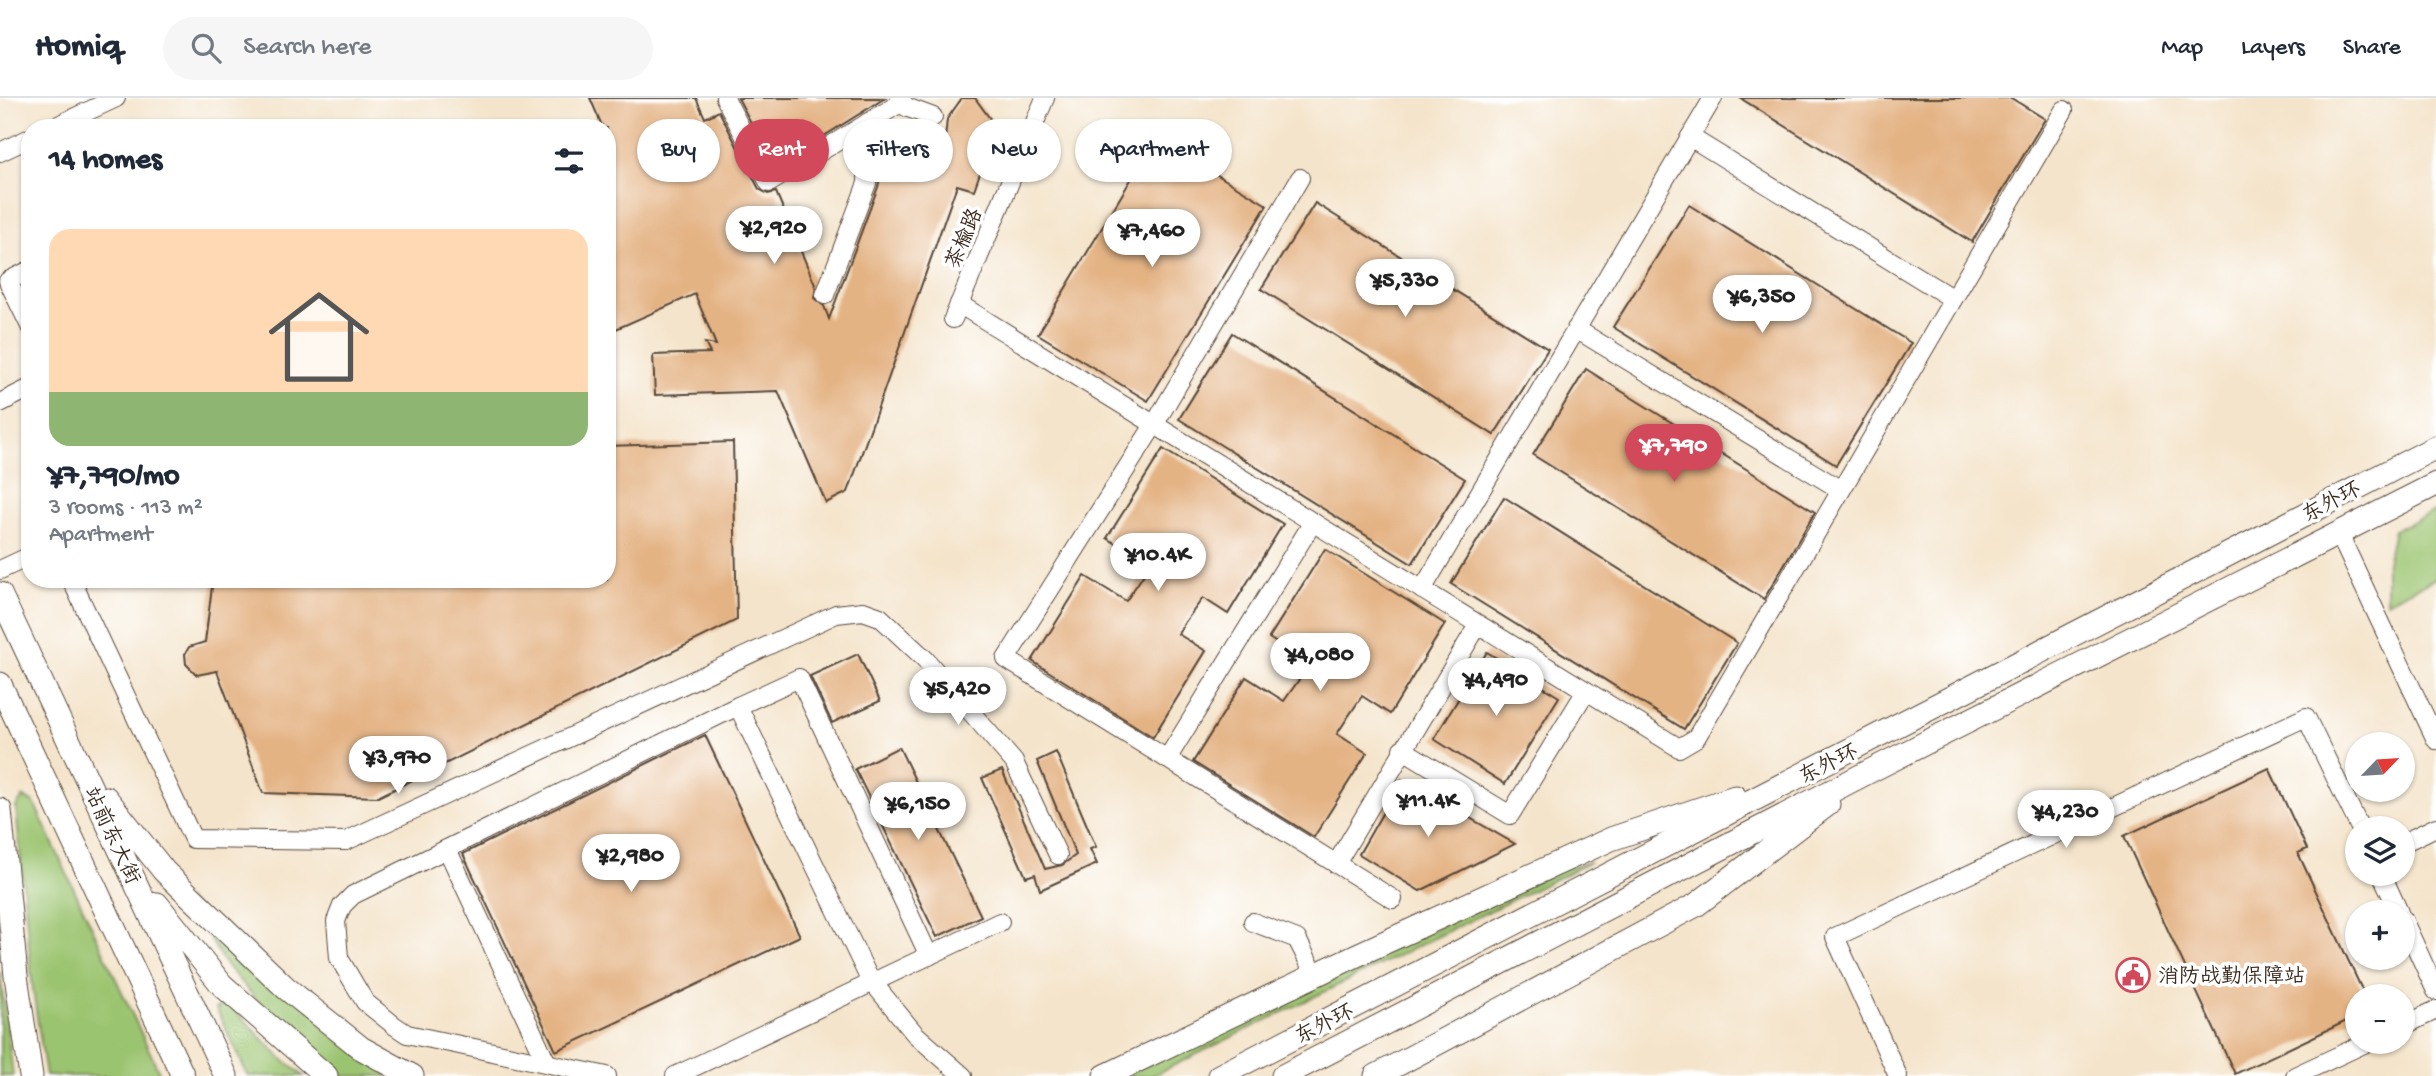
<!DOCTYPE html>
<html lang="en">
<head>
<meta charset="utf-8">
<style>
	:root { --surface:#fff; --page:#f6f6f7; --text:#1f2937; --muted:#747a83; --line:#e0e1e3; --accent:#d1495b }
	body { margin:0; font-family:"Gochi Hand","LXGW WenKai TC",sans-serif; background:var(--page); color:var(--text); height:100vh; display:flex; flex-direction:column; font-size:26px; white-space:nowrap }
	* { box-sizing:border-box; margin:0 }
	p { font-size:23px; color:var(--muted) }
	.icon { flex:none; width:38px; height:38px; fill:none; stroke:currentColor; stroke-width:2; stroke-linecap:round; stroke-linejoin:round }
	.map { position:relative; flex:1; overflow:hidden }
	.drawer { position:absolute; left:21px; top:21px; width:595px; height:469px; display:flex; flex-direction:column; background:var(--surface); border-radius:28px; box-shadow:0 2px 5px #0004 }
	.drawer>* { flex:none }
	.top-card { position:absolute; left:637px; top:21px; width:665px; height:63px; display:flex; gap:14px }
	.needle { width:46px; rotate:65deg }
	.controls { position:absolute; left:2345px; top:634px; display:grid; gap:14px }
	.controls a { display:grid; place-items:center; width:70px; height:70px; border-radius:50%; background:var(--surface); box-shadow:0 2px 5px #0004; font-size:35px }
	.price { position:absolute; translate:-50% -60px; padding:0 16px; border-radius:24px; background:#fff; color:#222; font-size:23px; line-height:46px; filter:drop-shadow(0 2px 4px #0008) }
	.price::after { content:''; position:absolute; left:50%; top:42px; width:21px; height:16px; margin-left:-10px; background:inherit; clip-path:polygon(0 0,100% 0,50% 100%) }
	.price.on { background:var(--accent); color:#fff }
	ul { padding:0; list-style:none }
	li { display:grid; align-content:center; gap:14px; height:371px; padding:0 28px }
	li+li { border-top:2px solid var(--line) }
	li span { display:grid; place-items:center; height:217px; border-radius:21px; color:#555 }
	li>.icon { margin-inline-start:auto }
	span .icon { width:126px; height:126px; fill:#fffc; stroke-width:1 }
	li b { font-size:30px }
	h2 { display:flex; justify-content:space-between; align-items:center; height:84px; padding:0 28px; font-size:30px }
	.tag { padding:0 24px; border-radius:32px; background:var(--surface); box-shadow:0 2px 5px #0004; font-size:24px; line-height:63px }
	.tag.on { background:var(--accent); color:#fff }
	header { display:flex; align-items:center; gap:42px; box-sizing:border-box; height:98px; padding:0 35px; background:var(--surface); border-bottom:2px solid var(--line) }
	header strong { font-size:33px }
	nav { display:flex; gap:38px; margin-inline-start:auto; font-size:24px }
	.search { width:490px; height:63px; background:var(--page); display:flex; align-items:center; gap:18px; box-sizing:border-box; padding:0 24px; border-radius:38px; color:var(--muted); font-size:26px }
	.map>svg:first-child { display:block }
	.green { fill:#9bc470; stroke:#6b7747; stroke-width:2 }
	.building { fill:#e4b384 }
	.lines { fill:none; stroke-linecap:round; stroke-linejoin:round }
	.minor-casing { stroke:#574638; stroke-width:20 }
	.major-casing { stroke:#574638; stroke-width:25 }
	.minor { stroke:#fff; stroke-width:18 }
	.major { stroke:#fff; stroke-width:23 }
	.labels { text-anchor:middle; stroke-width:7; stroke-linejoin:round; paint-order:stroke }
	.street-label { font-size:21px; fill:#3b2a1e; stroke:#fff }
	.poi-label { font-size:21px; fill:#3b2a1e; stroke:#fff; text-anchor:start }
</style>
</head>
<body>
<header>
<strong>Homiq</strong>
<div class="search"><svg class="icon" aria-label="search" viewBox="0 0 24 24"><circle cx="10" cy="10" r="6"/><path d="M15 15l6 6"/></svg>Search here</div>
<nav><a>Map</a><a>Layers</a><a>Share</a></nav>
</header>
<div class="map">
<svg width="2436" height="978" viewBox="0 0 2436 978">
	<rect width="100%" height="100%" fill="#fff"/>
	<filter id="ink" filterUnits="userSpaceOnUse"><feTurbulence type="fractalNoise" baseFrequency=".0143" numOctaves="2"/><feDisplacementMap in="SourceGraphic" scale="14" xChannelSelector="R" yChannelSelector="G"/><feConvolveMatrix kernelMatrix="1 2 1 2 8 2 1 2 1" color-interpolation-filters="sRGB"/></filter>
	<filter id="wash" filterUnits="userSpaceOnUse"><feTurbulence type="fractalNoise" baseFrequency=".00686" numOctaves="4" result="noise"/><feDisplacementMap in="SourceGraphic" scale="28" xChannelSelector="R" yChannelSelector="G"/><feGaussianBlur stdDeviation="1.57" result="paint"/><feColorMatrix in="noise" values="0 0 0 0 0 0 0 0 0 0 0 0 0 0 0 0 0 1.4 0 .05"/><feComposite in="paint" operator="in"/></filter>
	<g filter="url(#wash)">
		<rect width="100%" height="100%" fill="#f4e4cb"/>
		<g class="green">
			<polygon points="2436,413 2436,480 2386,504 2386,469 2394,432"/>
			<polygon points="23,699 34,705 161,978 46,978 33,893 16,709"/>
			<polygon points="1590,764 1152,978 1124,978 1564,770"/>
			<polygon points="186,801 389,978 343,978 276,924 225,866"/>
			<polygon points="0,873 13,978 0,978"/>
			<polygon points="228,905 280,959 304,978 248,978 216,910"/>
		</g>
		<g id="blocks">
			<g class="building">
				<polygon points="590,0 696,0 705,20 719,13 759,91 768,96 776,94 816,189 814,200 824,208 829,221 878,89 885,57 885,30 945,42 947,21 962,0 975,0 996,29 974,92 957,87 848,394 826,405 778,293 655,297 653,257 710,255 705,245 716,247 695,196 607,235 607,30 603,30"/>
				<polygon points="738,0 885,0 774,69"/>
				<polygon points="1740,0 2011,0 2045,21 1972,144"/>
				<polygon points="1156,40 1267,107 1148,303 1038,236"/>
				<polygon points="1315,105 1548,251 1494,337 1261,191"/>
				<polygon points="1689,107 1911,245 1836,367 1613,229"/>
				<polygon points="1232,235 1465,381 1412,466 1179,321"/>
				<polygon points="1586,271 1815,414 1764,501 1533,357"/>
				<polygon points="733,344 737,522 378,699 263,695 217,573 197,577 186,566 185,556 189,549 205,544 213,481 607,481 607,348"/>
				<polygon points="1163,351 1283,426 1228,516 1203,500 1185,524 1178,536 1206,553 1153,639 1032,563 1085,478 1126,503 1150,467 1107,440"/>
				<polygon points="1504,399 1737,545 1684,631 1451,486"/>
				<polygon points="1325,451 1445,526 1390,616 1362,598 1348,619 1337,636 1367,655 1314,739 1193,664 1246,579 1284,603 1310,566 1269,540"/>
				<polygon points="1487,554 1559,599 1505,686 1434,641"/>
				<polygon points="858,556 880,603 832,625 810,578"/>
				<polygon points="705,637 800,838 556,953 463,756"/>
				<polygon points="899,649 981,818 937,839 855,671"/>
				<polygon points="1056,654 1096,749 1090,751 1097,766 1040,792 1035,776 1026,779 982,680 1002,672 1045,771 1062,767 1076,757 1037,663"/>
				<polygon points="2269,670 2307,751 2298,755 2365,898 2357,898 2357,918 2235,976 2124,738"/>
				<polygon points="1402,681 1515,746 1420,793 1359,756"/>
			</g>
		</g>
	</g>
	<g filter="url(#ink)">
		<use href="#blocks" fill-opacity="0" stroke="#574638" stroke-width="2"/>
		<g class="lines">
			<g class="minor-casing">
				<g id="minor">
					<polyline points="725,0 769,85 902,4"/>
					<polyline points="900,0 906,9 933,19"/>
					<polyline points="52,30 116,0"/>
					<polyline points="1690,39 1953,201"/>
					<polyline points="0,54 30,40"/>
					<polyline points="1300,80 1154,327 1006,561 1393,801"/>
					<polyline points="30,172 8,183 30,228"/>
					<polyline points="825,197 867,85 868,24"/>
					<polyline points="959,206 1679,650 1696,640 2064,12"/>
					<polyline points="953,221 1045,0"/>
					<polyline points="1576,231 1841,392"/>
					<polyline points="0,305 30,290"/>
					<polyline points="2339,436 2436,642"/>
					<polyline points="0,472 30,458"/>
					<polyline points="71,481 193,741 346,743 836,516 863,513 880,519 925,561 1014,664 1058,757"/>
					<polyline points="1422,492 1713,0"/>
					<polyline points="738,608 799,580 929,858"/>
					<polyline points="1402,651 1510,717 1586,593"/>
					<polyline points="1167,661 1313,424"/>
					<polyline points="2403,745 2436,729"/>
					<polyline points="447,751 547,965"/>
					<polyline points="1336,766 1478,527"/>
					<polyline points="2381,775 2399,814"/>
					<polyline points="2403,821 2436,893"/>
					<polyline points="1253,824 1297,841 1315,877"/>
					<polyline points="2403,928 2436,912"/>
					<polyline points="607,978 407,936 395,928 365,904 339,860 336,823 342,808 353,797 738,608 869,880 915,936 963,978"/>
					<polyline points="675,978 1000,824"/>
					<polyline points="1898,978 1835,839 2306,619 2360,730"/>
					<polyline points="2295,978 2370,943"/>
				</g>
			</g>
			<g class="major-casing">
				<g id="major">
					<polyline points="0,496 226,978"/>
					<polyline points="0,586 183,978"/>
					<polyline points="106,700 164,773 286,890 361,950 412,978"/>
					<polyline points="0,712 16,878 31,978"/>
					<polyline points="157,806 222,887 326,978"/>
					<polyline points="1105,978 1357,857 1611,741 1735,699"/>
					<polyline points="1219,978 2436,349"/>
					<polyline points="1283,978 1872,672 2436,386"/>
					<polyline points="1376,978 1696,807 1828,706"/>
				</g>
			</g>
			<use href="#minor" class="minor"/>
			<use href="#major" class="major"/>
		</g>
	</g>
	<defs>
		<g id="civic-ring" transform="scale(1.75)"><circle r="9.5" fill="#fff" stroke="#d1495b" stroke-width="1.5"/><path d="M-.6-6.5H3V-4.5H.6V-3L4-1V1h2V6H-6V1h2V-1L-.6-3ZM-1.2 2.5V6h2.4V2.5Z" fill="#d1495b"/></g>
	</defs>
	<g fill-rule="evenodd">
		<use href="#civic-ring" x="2133" y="877"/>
	</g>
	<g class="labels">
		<g class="street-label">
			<text transform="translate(963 140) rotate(-67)" y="7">茶榆路</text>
			<text transform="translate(2331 403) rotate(-28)" y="7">东外环</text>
			<text transform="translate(1828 665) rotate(-27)" y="7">东外环</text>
			<text transform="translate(113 737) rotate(65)" y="7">站前东大街</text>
			<text transform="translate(1324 925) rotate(-27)" y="7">东外环</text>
		</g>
		<g class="poi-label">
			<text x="2158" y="884">消防战勤保障站</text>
		</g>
	</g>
</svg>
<div class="controls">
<a><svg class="needle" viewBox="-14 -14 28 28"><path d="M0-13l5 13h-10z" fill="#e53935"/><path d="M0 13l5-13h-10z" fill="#747a83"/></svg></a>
<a><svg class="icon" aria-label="layers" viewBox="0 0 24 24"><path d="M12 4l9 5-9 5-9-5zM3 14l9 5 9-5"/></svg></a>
<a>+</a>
<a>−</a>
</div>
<b class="price" style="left:774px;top:168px">¥2,920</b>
<b class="price" style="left:1152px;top:171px">¥7,460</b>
<b class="price" style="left:1405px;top:221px">¥5,330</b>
<b class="price" style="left:1762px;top:237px">¥6,350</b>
<b class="price on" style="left:1674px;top:386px">¥7,790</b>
<b class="price" style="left:1158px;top:495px">¥10.4K</b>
<b class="price" style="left:1320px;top:595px">¥4,080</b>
<b class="price" style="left:1496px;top:620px">¥4,490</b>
<b class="price" style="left:958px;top:629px">¥5,420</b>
<b class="price" style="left:398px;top:698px">¥3,970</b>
<b class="price" style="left:1428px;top:741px">¥11.4K</b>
<b class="price" style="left:918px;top:744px">¥6,150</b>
<b class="price" style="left:2066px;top:752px">¥4,230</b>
<b class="price" style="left:631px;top:796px">¥2,980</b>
<div class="top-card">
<a class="tag">Buy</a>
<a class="tag on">Rent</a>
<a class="tag">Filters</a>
<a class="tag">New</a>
<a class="tag">Apartment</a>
</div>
<section class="drawer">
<h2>14 homes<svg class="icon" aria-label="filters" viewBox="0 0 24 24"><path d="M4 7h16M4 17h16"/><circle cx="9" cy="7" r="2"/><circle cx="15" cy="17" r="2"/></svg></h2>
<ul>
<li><span style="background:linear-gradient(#ffd9b3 75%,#8fb573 0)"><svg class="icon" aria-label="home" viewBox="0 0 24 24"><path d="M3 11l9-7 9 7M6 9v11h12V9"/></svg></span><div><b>¥7,790/mo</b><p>3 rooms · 113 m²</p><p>Apartment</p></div></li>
</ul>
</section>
</div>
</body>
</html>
